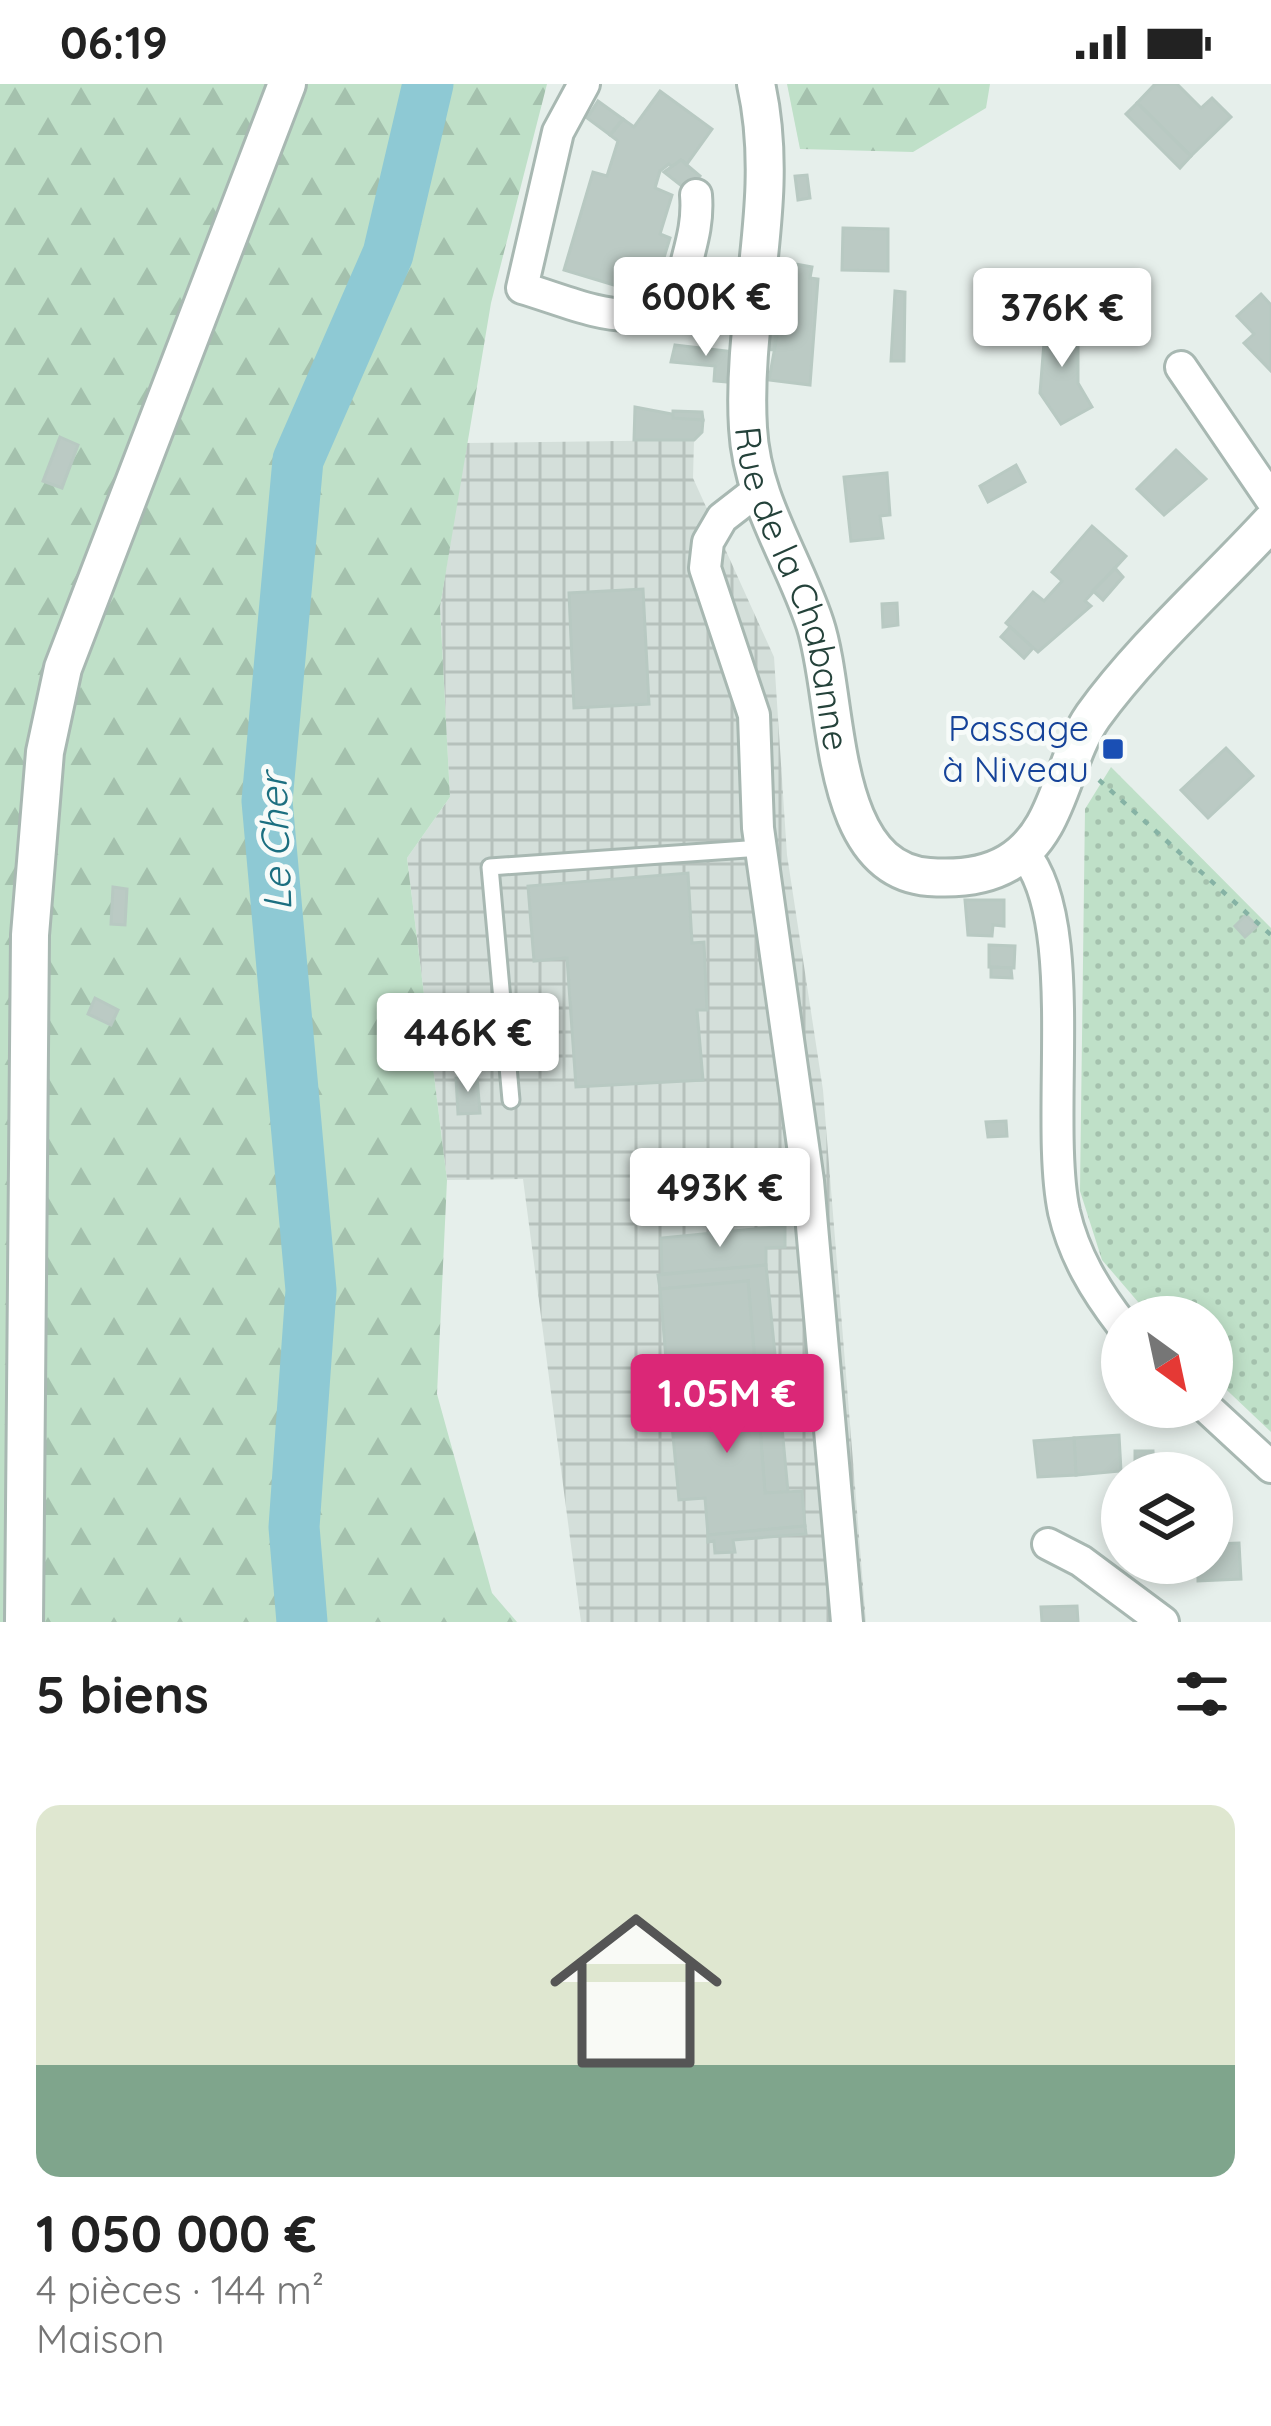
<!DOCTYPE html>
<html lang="fr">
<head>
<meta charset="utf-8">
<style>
	:root { --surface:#fff; --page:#f6f6f6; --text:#222; --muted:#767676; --accent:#db2777 }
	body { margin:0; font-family:Quicksand,sans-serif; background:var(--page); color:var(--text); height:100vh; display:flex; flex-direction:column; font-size:45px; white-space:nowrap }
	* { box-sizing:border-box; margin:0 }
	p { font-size:39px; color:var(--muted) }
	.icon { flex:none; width:66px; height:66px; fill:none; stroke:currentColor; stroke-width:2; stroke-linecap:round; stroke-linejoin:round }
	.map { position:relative; height:1538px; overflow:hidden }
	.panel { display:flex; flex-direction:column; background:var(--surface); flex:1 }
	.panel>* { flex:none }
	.needle { width:78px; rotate:147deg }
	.fabs { position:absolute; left:1101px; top:1212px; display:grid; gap:24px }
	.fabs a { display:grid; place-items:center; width:132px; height:132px; border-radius:50%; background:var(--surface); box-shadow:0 6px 18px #0003; font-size:60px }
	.price { position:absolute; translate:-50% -102px; padding:0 27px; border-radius:12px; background:#fff; color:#222; font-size:39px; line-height:78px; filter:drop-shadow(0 3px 6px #0008) }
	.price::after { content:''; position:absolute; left:50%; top:72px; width:36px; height:27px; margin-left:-18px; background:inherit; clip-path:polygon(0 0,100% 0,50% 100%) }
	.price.active { background:var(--accent); color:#fff }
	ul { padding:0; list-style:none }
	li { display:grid; align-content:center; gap:24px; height:636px; padding:0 36px }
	li span { display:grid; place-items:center; height:372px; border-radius:24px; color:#555 }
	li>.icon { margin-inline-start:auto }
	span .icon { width:216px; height:216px; fill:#fffc; stroke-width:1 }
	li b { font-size:51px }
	h2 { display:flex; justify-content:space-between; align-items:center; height:144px; padding:0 36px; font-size:51px }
	.status { display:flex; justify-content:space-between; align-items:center; height:84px; padding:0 60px; background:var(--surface); direction:ltr }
	.status svg { height:33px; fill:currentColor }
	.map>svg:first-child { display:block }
	.industrial { fill:url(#industrial-grid) }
	.grass { fill:url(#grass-dots) }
	.forest { fill:url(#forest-firs) }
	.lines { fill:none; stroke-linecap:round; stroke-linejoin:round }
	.river { stroke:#8ec9d4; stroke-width:51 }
	.building { fill:#bbcac4; stroke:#b8c9c2; stroke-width:3 }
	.service-casing { stroke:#a8b8b2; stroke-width:21 }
	.minor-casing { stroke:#a8b8b2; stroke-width:36 }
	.tertiary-casing { stroke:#a8b8b2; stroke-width:42 }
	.path { stroke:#86b3a5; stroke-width:4.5; stroke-dasharray:6 9; stroke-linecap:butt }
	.service { stroke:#fff; stroke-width:15 }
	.minor { stroke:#fff; stroke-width:30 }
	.tertiary { stroke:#fff; stroke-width:36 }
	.transit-dot { fill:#1a4fb4; stroke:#f7fbf9; stroke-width:4.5 }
	.labels { text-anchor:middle; stroke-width:10; stroke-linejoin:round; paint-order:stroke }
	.street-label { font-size:36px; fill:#24423a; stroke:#f7fbf9 }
	.transit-label { font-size:36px; fill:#164399; stroke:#f7fbf9; text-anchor:end }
	.water-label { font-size:39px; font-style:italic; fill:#1c6f80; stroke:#f7fbf9 }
</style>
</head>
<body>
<div class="status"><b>06:19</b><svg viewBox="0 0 49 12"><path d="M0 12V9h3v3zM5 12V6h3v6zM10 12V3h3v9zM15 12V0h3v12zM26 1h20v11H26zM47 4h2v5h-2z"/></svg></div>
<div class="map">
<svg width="1271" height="1538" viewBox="0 0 1271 1538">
	<defs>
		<pattern id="industrial-grid" width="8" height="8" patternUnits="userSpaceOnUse" patternTransform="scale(3)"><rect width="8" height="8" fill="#d4dfda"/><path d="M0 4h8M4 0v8" fill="none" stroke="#b6c1bc"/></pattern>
		<pattern id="grass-dots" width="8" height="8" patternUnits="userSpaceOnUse" patternTransform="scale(3)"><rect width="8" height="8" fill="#bfe0c8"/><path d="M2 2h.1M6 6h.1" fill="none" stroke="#a4c1ad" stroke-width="1.8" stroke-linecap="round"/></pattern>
		<pattern id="forest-firs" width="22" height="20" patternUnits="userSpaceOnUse" patternTransform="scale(3)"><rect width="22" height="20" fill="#bfe0c8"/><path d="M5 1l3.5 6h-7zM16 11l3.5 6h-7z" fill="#a4c1ad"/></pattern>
	</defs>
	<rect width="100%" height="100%" fill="#e6efeb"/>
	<polygon class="industrial" points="694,356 693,394 774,573 787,771 823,1006 866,1538 581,1538 523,1095 447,1096 407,774 450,713 440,523 466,359"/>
	<polygon class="grass" points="1111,683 1271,844 1271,1348 1212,1292 1212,1233 1151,1233 1102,1176 1080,1107 1085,725"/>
	<g class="forest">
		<polygon points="0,0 547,0 491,219 440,523 450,713 407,774 447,1096 437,1310 492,1509 517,1538 0,1538"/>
		<polygon points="787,0 990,0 986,24 913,68 800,65"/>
	</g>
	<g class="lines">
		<polyline class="river" points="302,1538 294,1443 311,1206 267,717 298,376 388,170 428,0"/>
	</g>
	<g class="building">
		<polygon points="1155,0 1177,0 1201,24 1212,14 1231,33 1191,72 1137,19"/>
		<polygon points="660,7 712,45 687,80 681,76 675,85 669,80 660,87 655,104 672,111 660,150 670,154 659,190 649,189 644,210 564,186 593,88 607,92 618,57 610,51 623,35 634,43"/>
		<polygon points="598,17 623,35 610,51 587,34"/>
		<polygon points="1137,19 1191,72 1180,84 1126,30"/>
		<polygon points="681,76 700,92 688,107 664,88"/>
		<polygon points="807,91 810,114 798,116 795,92"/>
		<polygon points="843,144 888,145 888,187 842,186"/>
		<polygon points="790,179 812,183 810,194 818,195 810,301 769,296"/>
		<polygon points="895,207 905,208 904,277 891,277"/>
		<polygon points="1261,210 1271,221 1271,287 1244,259 1254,250 1237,232"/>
		<polygon points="769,221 780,223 774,266 763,265"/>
		<polygon points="1046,233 1078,235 1078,299 1092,323 1061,340 1040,309"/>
		<polygon points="675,261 735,268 726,298 714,297 715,282 671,278"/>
		<polygon points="635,323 703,336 702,348 694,356 634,356"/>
		<polygon points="673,327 702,328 703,336 673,334"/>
		<polygon points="60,353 78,361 62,404 43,397"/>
		<polygon points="1176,366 1206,395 1164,431 1137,405"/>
		<polygon points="1016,381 1025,398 988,418 980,402"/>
		<polygon points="887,389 890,431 880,432 883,454 851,457 844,393"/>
		<polygon points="1092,442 1126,472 1085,517 1091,522 1038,568 1006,539 1033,508 1044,517 1062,497 1052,488"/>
		<polygon points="1115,484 1123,493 1103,516 1093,507"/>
		<polygon points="643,505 649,620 574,624 569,509"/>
		<polygon points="897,519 898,541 883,543 882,520"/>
		<polygon points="1010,543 1033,564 1024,574 1001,553"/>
		<polygon points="1226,664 1253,692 1208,734 1181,706"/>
		<polygon points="688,789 692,859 704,858 707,926 697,926 703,996 576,1003 567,874 534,877 528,802"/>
		<polygon points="113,803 127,805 125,841 111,840"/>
		<polygon points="965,816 1004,816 1004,842 993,841 992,852 968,851"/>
		<polygon points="1246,831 1257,842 1245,853 1235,842"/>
		<polygon points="989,861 1015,862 1014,884 989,883"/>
		<polygon points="991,883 1011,884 1012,894 991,893"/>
		<polygon points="95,914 118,926 111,941 88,930"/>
		<polygon points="477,992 480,1029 458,1030 456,994"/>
		<polygon points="1006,1037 1007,1052 988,1053 986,1038"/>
		<polygon points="785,1142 785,1163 766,1164 766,1181 662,1190 661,1154"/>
		<polygon points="766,1181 777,1290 756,1291 748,1197 660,1205 658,1191"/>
		<polygon points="748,1197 756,1291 668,1298 660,1205"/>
		<polygon points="777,1290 788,1408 765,1409 756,1291"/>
		<polygon points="756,1291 765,1409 802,1407 805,1442 708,1451 705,1414 679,1416 668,1298"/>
		<polygon points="1119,1351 1121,1387 1076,1391 1074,1354"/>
		<polygon points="1074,1354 1076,1391 1038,1393 1034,1357"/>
		<polygon points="1135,1367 1153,1367 1154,1385 1135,1385"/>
		<polygon points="805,1442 806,1450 733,1456 735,1468 715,1469 714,1457 708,1458 708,1451"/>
		<polygon points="1239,1459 1241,1495 1198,1497 1198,1479 1212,1479 1212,1460"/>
		<polygon points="1077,1522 1078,1538 1042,1538 1041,1523"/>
	</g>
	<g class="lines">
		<g class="service-casing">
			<polyline id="service" points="511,1016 490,783 761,764"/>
		</g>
		<g class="minor-casing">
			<g id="minor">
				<path d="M 584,0 L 558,48 L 522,204 C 585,222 664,266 687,177 C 693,154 698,135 696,111"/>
				<polyline points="1181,283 1271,415"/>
				<polyline points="758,406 722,434 708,458 705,484 754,631 758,744 808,1097 847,1538"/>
				<path d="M 1023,768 C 1082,836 1044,1032 1064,1128 C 1074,1171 1095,1206 1122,1241"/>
				<polyline points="1206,1323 1271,1383"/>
				<polyline points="1048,1460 1081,1477 1163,1538"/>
			</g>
		</g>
		<g class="tertiary-casing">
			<g id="tertiary">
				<path id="s1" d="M 756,0 C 782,115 741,229 748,344 C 752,417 793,473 815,540 C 840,616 826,785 929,793 C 956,795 984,793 1008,779 C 1060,749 1061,678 1093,632 C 1142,564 1214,500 1271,438"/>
				<polyline points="24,1538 30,851 45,668 63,584 287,0"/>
			</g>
		</g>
		<polyline class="path" points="1099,696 1271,851"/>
		<use href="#service" class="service"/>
		<use href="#minor" class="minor"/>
		<use href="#tertiary" class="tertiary"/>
	</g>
	<rect class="transit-dot" x="1101" y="653" width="24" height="24" rx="6"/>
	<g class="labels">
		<g class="street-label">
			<text dy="13" stroke="none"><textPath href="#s1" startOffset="513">Rue de la Chabanne</textPath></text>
		</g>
		<g class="transit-label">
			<text x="1089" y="657">Passage<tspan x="1089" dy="41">à Niveau</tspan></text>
		</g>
		<g class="water-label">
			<text transform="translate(275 758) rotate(-92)" y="14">Le Cher</text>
		</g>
	</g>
</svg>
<div class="fabs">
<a><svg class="needle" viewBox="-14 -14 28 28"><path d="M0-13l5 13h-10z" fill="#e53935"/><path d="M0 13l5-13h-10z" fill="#767676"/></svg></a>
<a><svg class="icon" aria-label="layers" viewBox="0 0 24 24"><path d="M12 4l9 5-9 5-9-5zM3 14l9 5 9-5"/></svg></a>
</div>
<b class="price" style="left:706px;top:275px">600K €</b>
<b class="price" style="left:1062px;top:286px">376K €</b>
<b class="price" style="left:468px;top:1011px">446K €</b>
<b class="price" style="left:720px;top:1166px">493K €</b>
<b class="price active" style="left:727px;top:1372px">1.05M €</b>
</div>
<section class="panel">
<h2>5 biens<svg class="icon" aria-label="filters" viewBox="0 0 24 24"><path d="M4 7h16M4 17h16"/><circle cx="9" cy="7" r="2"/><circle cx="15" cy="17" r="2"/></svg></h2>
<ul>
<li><span style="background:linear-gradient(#dfe7d0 70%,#7fa58c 0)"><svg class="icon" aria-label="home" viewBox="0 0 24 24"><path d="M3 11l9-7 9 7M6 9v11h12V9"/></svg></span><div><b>1 050 000 €</b><p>4 pièces · 144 m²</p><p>Maison</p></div></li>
</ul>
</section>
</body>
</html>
